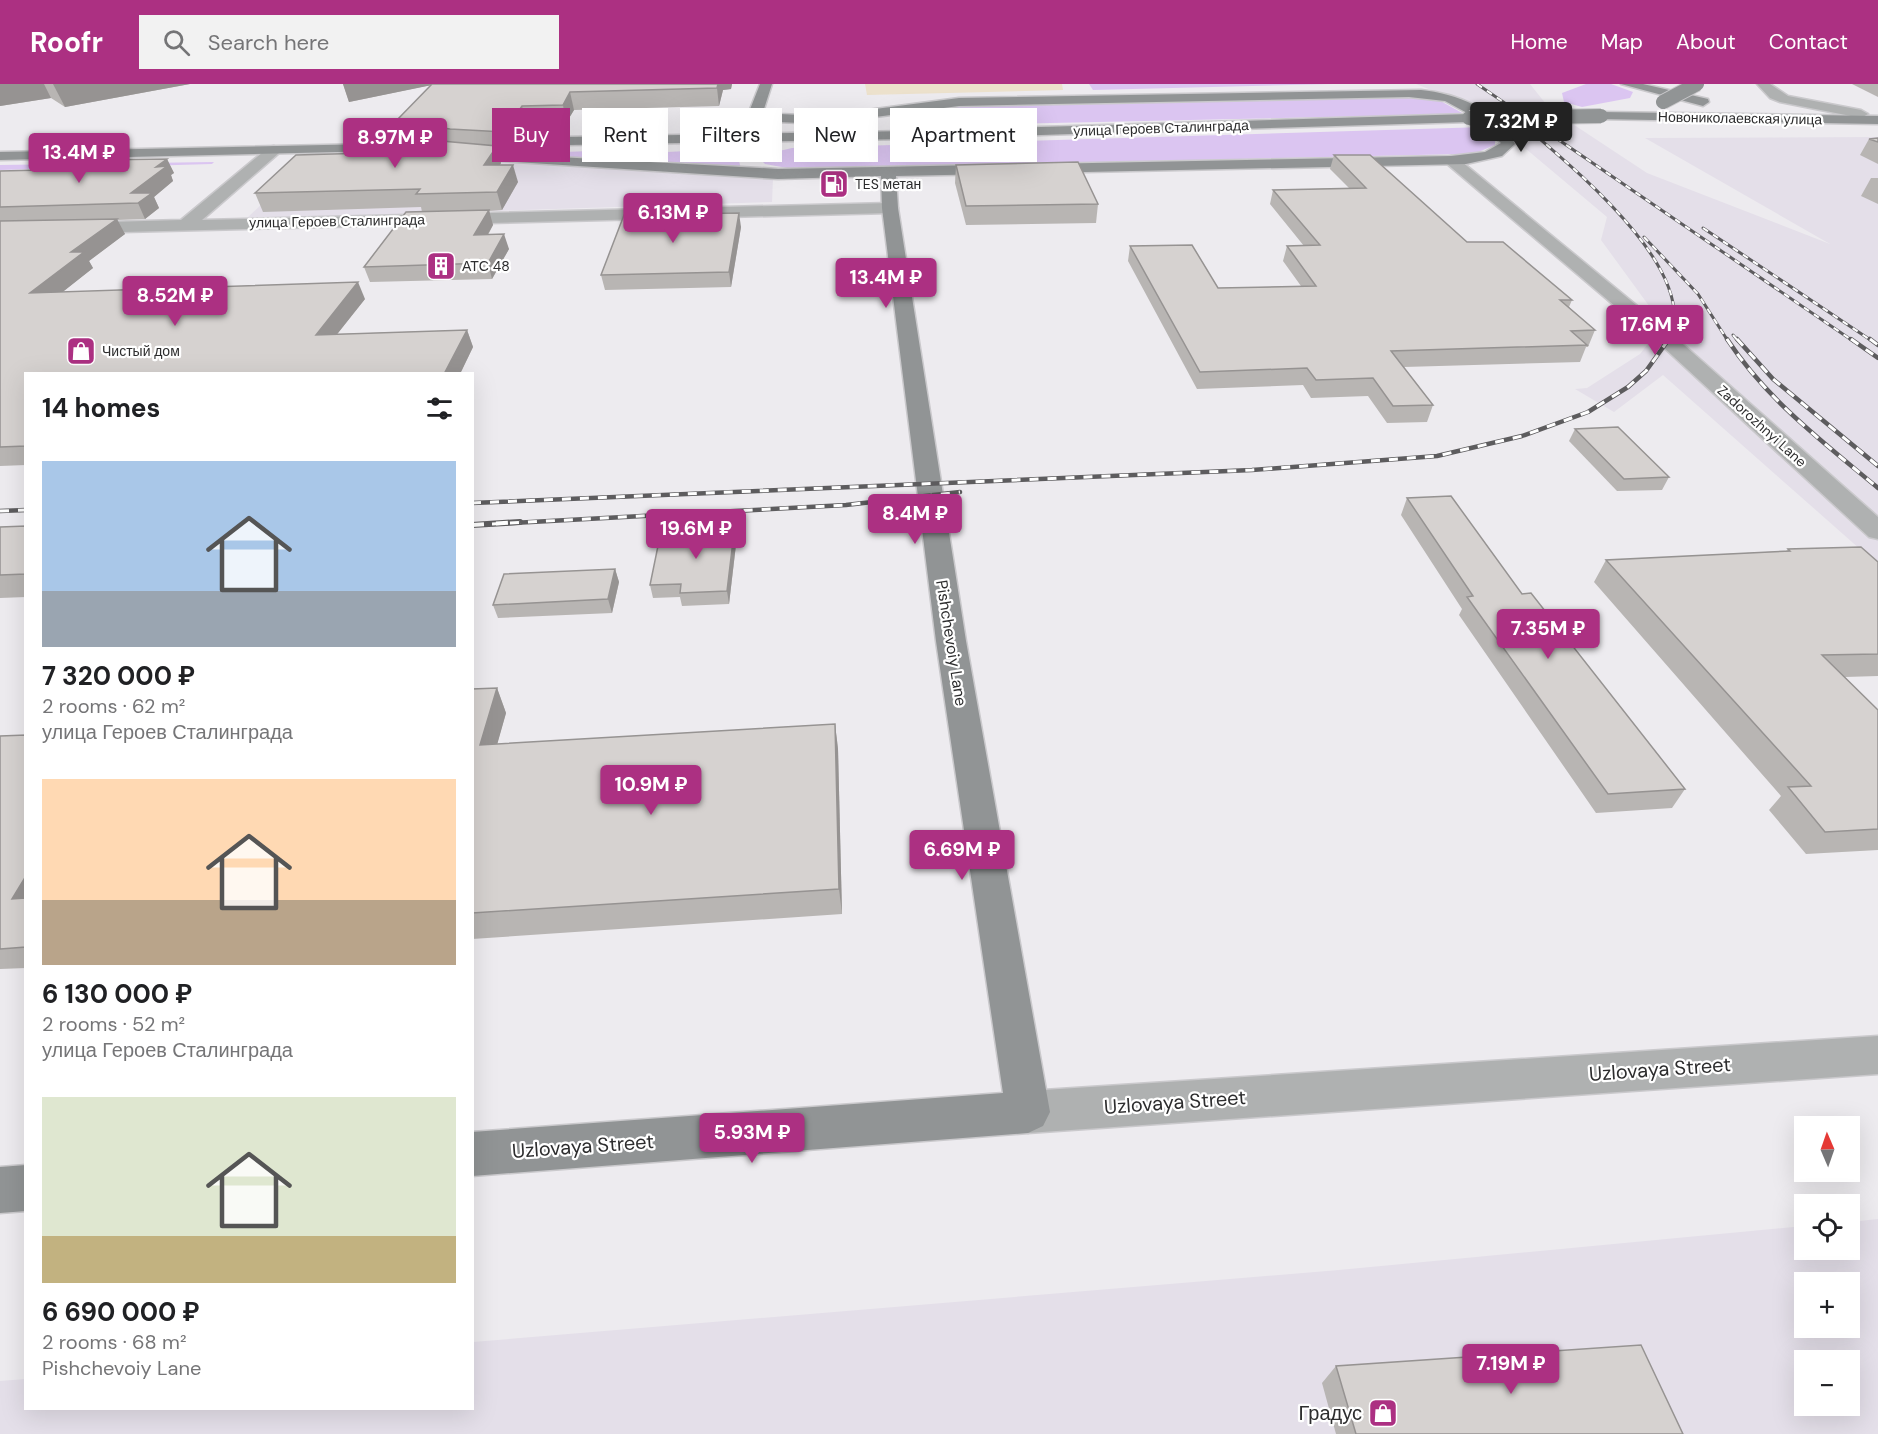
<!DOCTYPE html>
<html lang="en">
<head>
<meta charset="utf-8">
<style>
	:root { --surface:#fff; --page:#f2f2f2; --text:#202124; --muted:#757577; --accent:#ac3082 }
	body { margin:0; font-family:"DM Sans",sans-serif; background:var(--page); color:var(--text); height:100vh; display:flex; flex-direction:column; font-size:22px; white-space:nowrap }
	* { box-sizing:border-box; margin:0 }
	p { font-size:20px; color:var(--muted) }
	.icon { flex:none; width:33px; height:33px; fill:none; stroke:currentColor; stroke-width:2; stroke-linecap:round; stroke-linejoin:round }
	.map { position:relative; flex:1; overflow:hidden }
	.side { position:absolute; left:24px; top:288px; width:450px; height:1038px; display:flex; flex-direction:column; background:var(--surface); border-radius:0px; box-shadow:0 6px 24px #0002 }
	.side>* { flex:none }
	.banner { position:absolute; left:492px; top:24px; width:570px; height:54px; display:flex; gap:12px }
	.needle { width:39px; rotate:358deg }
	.buttons { position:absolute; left:1794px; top:1032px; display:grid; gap:12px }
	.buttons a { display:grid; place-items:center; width:66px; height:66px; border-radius:0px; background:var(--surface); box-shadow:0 6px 24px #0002; font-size:30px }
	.price { position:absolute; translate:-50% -51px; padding:0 14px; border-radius:6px; background:var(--accent); color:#fff; font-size:20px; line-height:39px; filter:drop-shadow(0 2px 3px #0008) }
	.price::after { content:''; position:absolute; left:50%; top:36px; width:18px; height:14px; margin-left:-9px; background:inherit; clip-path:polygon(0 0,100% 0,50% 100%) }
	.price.selected { background:#222; color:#fff }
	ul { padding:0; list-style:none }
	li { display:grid; align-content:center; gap:12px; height:318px; padding:0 18px }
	li span { display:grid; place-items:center; height:186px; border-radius:0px; color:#555 }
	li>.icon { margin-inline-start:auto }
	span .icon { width:108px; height:108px; fill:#fffc; stroke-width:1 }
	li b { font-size:26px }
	h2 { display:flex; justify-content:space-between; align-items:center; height:72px; padding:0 18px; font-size:26px }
	.chip { padding:0 21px; border-radius:0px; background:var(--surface); box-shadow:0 6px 24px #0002; font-size:21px; line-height:54px }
	.chip.selected { background:var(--accent); color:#fff }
	header { display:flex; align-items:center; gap:36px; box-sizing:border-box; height:84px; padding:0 30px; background:var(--accent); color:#fff }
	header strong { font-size:28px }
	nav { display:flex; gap:33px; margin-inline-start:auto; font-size:21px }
	.search { width:420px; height:54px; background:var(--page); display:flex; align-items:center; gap:15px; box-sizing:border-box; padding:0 21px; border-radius:0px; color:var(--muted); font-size:22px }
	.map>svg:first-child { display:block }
	.built { fill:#e4dfe9; fill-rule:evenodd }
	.education { fill:#ece1cc }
	.green { fill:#dbc5f1 }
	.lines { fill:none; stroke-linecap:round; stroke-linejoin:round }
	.street-casing { stroke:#cac9cc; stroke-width:3 }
	.secondary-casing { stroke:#cac9cc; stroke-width:3 }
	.street { fill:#afb1b1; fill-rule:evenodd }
	.secondary { fill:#919495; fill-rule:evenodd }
	.rail-far2-casing { stroke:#5d5c5e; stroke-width:3 }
	.rail-far1-casing { stroke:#5d5c5e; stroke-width:4.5 }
	.rail-casing { stroke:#5d5c5e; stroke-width:6 }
	.rail-far2 { stroke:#fff; stroke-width:2; stroke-dasharray:6; stroke-linecap:butt }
	.rail-far1 { stroke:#fff; stroke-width:3; stroke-dasharray:9; stroke-linecap:butt }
	.rail { stroke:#fff; stroke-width:4; stroke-dasharray:12; stroke-linecap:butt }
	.secondary-bridge-casing { stroke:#cac9cc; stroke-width:16; stroke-linecap:butt }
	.secondary-bridge { stroke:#919495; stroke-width:14 }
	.wall { fill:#b8b5b3 }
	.shaded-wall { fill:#969392 }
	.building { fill:#d6d2d0; stroke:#969392; stroke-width:1.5 }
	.labels { text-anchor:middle; stroke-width:4.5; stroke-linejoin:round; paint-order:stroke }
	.far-street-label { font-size:14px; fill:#2d2d2e; stroke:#fff }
	.far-poi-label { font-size:14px; fill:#2d2d2e; stroke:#fff; text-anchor:start }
	.street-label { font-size:16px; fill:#2d2d2e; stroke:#fff }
	.near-street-label { font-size:20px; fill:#2d2d2e; stroke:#fff }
	.near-poi-label { font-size:20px; fill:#2d2d2e; stroke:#fff; text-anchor:end }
</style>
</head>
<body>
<header>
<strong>Roofr</strong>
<div class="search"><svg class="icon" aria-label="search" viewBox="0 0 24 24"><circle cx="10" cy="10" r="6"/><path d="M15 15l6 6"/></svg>Search here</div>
<nav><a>Home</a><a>Map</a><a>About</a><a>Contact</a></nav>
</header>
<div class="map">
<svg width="1878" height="1350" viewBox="0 0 1878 1350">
	<rect width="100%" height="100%" fill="#edebef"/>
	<g class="built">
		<polygon points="1416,0 1530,0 1550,25 1647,89 1830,160 1645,54 1878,53 1878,481 1663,291 1614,328 1575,305 1587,304 1640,270 1663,241 1601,156 1607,133 1519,59 1516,50 1485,27"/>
		<polygon points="415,70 773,95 772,118 246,135 310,74"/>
		<path d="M 1878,1135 L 1878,1350 L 0,1350 L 0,1297 L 25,1295 L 26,1324 L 472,1324 L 473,1258 L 1339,1186 L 1804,1142 L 1804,1166 L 1850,1166 L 1850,1138 ZM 1804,1198 L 1850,1198 L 1850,1244 L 1804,1244 ZM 1804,1276 L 1850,1276 L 1850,1322 L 1804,1322 Z"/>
	</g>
	<polygon class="education" points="865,0 1062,0 1063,6 867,11"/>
	<g class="green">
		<polygon points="1089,0 1333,0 1093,6"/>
		<polygon points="1586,0 1611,0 1633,8 1630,14 1582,23 1564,18 1562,9"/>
		<polygon points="1401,10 1437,15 1464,30 963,41 933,36 931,31 944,24 962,22"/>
		<polygon points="1485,43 1495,52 1495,61 1476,69 1461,70 793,85 765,80 761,76 762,71 792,64"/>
		<polygon points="733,65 746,69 739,77 741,85 508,70 619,66 622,70"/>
		<polygon points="214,78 212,80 0,86 0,81"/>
	</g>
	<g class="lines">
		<g class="street-casing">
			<g id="street">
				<polygon points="1757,0 1770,0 1788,12 1861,26 1868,30 1861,34 1780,18 1770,14"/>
				<polygon points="274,62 281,66 279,69 202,136 890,119 898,124 890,129 0,151 0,141 181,136 269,63"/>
				<polygon points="1451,72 1456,73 1675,253 1878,433 1878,455 1869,453 1661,261 1446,79 1444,76 1446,73"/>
				<polygon points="1878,952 1878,990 1028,1049 1013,1042 1006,1028 1013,1014 1028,1007"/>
			</g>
		</g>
		<g class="secondary-casing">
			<g id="secondary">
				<path d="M 760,0 L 772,0 L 764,25 L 780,30 L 822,32 L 959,14 L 1421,6 C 1455,9 1500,26 1515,60 L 1502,72 L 1466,80 L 896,92 L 898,124 L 966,557 L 1050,1028 L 1043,1042 L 1028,1049 L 472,1092 L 472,1048 L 1003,1009 L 936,557 L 882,124 L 881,92 L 778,95 L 455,74 L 450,73 L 448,70 L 450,67 L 778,85 L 1451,72 L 1485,68 L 1501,59 L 1475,34 L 1469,38 L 908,55 L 568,61 L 561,57 L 568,53 L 908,47 L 1469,30 L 1445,17 L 1409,13 L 959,22 L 822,40 L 778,38 L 763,33 L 773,42 L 766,46 L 747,33 Z"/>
				<polygon points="1621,0 1643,0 1708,15 1709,18 1703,22"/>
				<polygon points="1601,28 1878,32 1878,40 1596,35 1596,29"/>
				<polygon points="417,59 422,60 424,63 422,66 0,76 0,68"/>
				<polygon points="26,1081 26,1127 0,1129 0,1083"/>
			</g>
		</g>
		<use href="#street" class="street"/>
		<use href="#secondary" class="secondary"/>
		<g class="rail-far2-casing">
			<g id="rail-far2">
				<polyline points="1477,0 1853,257"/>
				<path d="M 1519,37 C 1567,79 1703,186 1669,257"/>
				<polyline points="1703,144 1872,257"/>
				<polyline points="1644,153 1698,210 1728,257"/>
				<polyline points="1733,251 1738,257"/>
			</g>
		</g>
		<g class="rail-far1-casing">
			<g id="rail-far1">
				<path d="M 1727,255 C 1766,315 1824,359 1878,404"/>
				<polyline points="1737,255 1773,295 1878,382"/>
				<polyline points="1851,255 1878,274"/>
				<polyline points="1870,255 1878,261"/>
				<polyline points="472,419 1252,386 1437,372 1522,352 1588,328 1628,303 1646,287 1669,255"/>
				<polyline points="0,427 26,426"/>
				<polyline points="492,440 846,421 960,408"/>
			</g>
		</g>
		<g class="rail-casing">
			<polyline id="rail" points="472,441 520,438"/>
		</g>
		<use href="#rail-far2" class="rail-far2"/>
		<use href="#rail-far1" class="rail-far1"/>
		<use href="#rail" class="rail"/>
		<g class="secondary-bridge-casing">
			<g id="secondary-bridge">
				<polyline points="1663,18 1697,0"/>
				<polyline points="1469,34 1601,32"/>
			</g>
		</g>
		<use href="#secondary-bridge" class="secondary-bridge"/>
	</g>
	<g class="wall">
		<polygon points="0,0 190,0 65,23 51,14 0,22"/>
		<polygon points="343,0 732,0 731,5 723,6 719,22 574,26 566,39 526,40 509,67 498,66 501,79 500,81 518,98 502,126 489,127 493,141 488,151 509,165 492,195 370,198 364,183 422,128 421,123 263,128 255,109 369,69 401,54 396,37 431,1 349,18"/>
		<polygon points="1852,0 1878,0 1878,13"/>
		<polygon points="1878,54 1878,80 1860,71 1869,55"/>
		<polygon points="1334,71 1467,158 1572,216 1569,223 1595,246 1588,263 1586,263 1580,278 1404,283 1433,321 1427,338 1387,339 1368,312 1311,314 1303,301 1197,305 1128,177 1130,162 1218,204 1301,202 1283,177 1287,162 1304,162 1270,120 1273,106 1349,104 1330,85"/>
		<polygon points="167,75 174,89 171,91 173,97 154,113 159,124 145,135 117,136 125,150 89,177 93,184 62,208 365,215 337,250 467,246 473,263 460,290 26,290 26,381 0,382 0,87 85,85"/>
		<polygon points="956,81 1098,120 1096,139 966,141 955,99"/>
		<polygon points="1871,94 1878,94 1878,120 1861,112"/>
		<polygon points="741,143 731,203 605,206 601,191"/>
		<polygon points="1575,345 1669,393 1662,406 1617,407 1569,357"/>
		<polygon points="1407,414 1522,510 1685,705 1672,724 1596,729 1459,531 1462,525 1401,431"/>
		<polygon points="735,440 737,452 729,520 682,522 680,513 653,514 650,501 688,456"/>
		<polygon points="26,442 26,513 0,514 0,443"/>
		<polygon points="1788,465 1878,478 1878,592 1845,593 1878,626 1878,766 1806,770 1769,726 1781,712 1594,498 1606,476 1786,467"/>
		<polygon points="615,485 619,498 612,529 498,534 493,521"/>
		<polygon points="497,604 506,629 497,660 835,640 838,665 842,830 472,855 472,605"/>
		<polygon points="26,651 26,884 0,885 0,652"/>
		<polygon points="1336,1282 1683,1350 1336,1350 1322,1299"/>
	</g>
	<g class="shaded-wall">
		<polygon points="0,0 44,0 51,14 0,22"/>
		<polygon points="53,0 190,0 65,23"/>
		<polygon points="343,0 437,0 349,18"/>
		<polygon points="718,0 732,0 731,5 723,6 719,22 717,4"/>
		<polygon points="570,8 574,26 566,39 563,21"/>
		<polygon points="522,22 526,40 509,67 504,48"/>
		<polygon points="497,62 501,79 488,99 484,81"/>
		<polygon points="167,75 174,89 171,91 173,97 154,113 159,124 145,135 138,119 131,109 156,83"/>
		<polygon points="513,81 518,98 502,126 497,108"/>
		<polygon points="489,126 493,141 479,166 474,151"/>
		<polygon points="739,129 741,143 731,203 729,188"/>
		<polygon points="117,135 125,150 89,177 93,184 40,226 30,209 71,168"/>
		<polygon points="504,150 509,165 492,195 488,179"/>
		<polygon points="358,198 365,215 323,268 316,251"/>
		<polygon points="467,246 473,263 460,290 444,290"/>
		<polygon points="735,440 737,452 729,520 727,507"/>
		<polygon points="615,485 619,498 612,529 608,515"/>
		<polygon points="497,604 506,629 490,686 480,661"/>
		<polygon points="835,640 838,665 842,830 839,805"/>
		<polygon points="26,792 26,829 12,815"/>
	</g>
	<g class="building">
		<polygon points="432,0 718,0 717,4 570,8 563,21 522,22 504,48 450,45 422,41 414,37 396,37"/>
		<polygon points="385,52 497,62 484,81 513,81 497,108 416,110 420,105 255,109 296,71 369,69"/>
		<polygon points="1878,54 1878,58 1869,55"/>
		<polygon points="1334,71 1370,71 1467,158 1503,158 1572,216 1560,216 1595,246 1571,247 1587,261 1391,267 1433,321 1393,322 1373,294 1316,296 1307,284 1200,288 1130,162 1192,161 1218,204 1316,202 1287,162 1320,161 1273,106 1366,104"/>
		<polygon points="167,75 156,83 167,82 131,109 152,109 138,119 0,123 0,87 85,85 98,76"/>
		<polygon points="1078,78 1098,120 966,122 956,81"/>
		<polygon points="489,126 474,151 504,150 488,179 364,183 406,128"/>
		<polygon points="739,129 729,188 601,191 624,131"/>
		<polygon points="117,135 71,168 84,168 30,209 358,198 316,251 467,246 444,290 26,290 26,362 0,363 0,137"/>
		<polygon points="1618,343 1669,393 1624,395 1575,345"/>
		<polygon points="1451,412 1522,510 1531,509 1685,705 1608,710 1467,513 1473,512 1407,414"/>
		<polygon points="735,440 727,507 680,509 681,500 650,501 659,457 688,456 691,441"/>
		<polygon points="26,442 26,490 0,491 0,443"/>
		<polygon points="1861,463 1878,478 1878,570 1822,571 1878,626 1878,745 1825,748 1788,703 1811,702 1606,476 1790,467 1788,465"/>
		<polygon points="615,485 608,515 493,521 504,490"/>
		<polygon points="497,604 480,661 835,640 839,805 472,829 472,605"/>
		<polygon points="26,651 26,792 12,815 26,814 26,863 0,865 0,652"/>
		<polygon points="1641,1261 1683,1350 1356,1350 1336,1282"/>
	</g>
	<defs>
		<g id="fuel-square" transform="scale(1.5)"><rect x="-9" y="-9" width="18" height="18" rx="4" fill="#ac3082" stroke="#fff"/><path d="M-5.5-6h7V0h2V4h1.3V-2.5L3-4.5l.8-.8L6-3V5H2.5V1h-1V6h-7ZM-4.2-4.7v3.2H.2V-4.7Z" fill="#fff"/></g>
		<g id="building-square" transform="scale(1.5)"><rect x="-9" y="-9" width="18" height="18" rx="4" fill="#ac3082" stroke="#fff"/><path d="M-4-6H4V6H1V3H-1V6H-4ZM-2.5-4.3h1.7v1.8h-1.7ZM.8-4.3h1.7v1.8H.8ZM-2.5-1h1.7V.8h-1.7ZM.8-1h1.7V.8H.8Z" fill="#fff"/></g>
		<g id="shop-square" transform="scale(1.5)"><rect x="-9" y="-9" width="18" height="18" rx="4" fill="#ac3082" stroke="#fff"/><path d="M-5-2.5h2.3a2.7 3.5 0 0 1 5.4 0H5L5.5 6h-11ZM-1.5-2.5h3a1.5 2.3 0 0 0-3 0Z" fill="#fff"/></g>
	</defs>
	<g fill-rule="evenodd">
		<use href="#fuel-square" x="834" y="100"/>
		<use href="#building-square" x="441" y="182"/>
		<use href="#shop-square" x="81" y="267"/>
		<use href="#shop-square" x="1383" y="1329"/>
	</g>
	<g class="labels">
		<g class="far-street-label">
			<text transform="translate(1740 34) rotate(1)" y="5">Новониколаевская улица</text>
			<text transform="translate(1161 44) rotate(-2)" y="5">улица Героев Сталинграда</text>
			<text transform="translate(337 137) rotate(-1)" y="5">улица Героев Сталинграда</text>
			<text transform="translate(1762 342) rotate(42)" y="5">Zadorozhnyi Lane</text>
		</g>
		<g class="far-poi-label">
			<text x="855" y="105">TES метан</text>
			<text x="462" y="187">АТС 48</text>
			<text x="102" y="272">Чистый дом</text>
		</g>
		<g class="street-label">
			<text transform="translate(952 559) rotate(81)" y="6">Pishchevoiy Lane</text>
		</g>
		<g class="near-street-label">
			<text transform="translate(1660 985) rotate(-4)" y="7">Uzlovaya Street</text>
			<text transform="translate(1175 1018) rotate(-4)" y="7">Uzlovaya Street</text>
			<text transform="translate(583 1062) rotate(-4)" y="7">Uzlovaya Street</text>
		</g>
		<g class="near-poi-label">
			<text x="1362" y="1336">Градус</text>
		</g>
	</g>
</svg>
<div class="buttons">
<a><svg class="needle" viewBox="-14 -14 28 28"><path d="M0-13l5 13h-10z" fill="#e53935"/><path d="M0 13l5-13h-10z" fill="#757577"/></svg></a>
<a><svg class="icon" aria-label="locate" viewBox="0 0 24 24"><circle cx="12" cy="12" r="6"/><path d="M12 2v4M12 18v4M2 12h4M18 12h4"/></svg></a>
<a>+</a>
<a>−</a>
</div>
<b class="price selected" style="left:1521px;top:69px">7.32M ₽</b>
<b class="price" style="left:395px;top:85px">8.97M ₽</b>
<b class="price" style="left:79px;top:100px">13.4M ₽</b>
<b class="price" style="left:673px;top:160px">6.13M ₽</b>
<b class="price" style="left:886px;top:225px">13.4M ₽</b>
<b class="price" style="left:175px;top:243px">8.52M ₽</b>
<b class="price" style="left:1655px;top:272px">17.6M ₽</b>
<b class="price" style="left:915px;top:461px">8.4M ₽</b>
<b class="price" style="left:696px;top:476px">19.6M ₽</b>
<b class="price" style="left:1548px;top:576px">7.35M ₽</b>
<b class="price" style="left:651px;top:732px">10.9M ₽</b>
<b class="price" style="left:962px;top:797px">6.69M ₽</b>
<b class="price" style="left:752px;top:1080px">5.93M ₽</b>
<b class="price" style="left:1511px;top:1311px">7.19M ₽</b>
<div class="banner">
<a class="chip selected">Buy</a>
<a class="chip">Rent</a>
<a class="chip">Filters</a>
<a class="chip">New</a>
<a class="chip">Apartment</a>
</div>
<section class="side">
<h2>14 homes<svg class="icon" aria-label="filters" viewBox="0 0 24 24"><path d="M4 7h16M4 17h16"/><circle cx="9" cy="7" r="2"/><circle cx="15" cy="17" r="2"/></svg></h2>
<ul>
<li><span style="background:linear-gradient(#a9c7e8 70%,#9aa5b1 0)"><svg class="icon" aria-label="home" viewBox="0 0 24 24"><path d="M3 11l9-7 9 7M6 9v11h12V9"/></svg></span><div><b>7 320 000 ₽</b><p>2 rooms · 62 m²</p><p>улица Героев Сталинграда</p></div></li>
<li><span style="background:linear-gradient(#ffd9b3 65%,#b9a48a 0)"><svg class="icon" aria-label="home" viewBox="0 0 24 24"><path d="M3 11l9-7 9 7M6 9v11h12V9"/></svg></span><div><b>6 130 000 ₽</b><p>2 rooms · 52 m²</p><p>улица Героев Сталинграда</p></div></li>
<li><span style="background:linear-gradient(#dfe7d0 75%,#c2b280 0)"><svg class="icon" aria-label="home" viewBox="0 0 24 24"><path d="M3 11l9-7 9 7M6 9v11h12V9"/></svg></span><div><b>6 690 000 ₽</b><p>2 rooms · 68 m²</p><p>Pishchevoiy Lane</p></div></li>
</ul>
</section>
</div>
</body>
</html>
